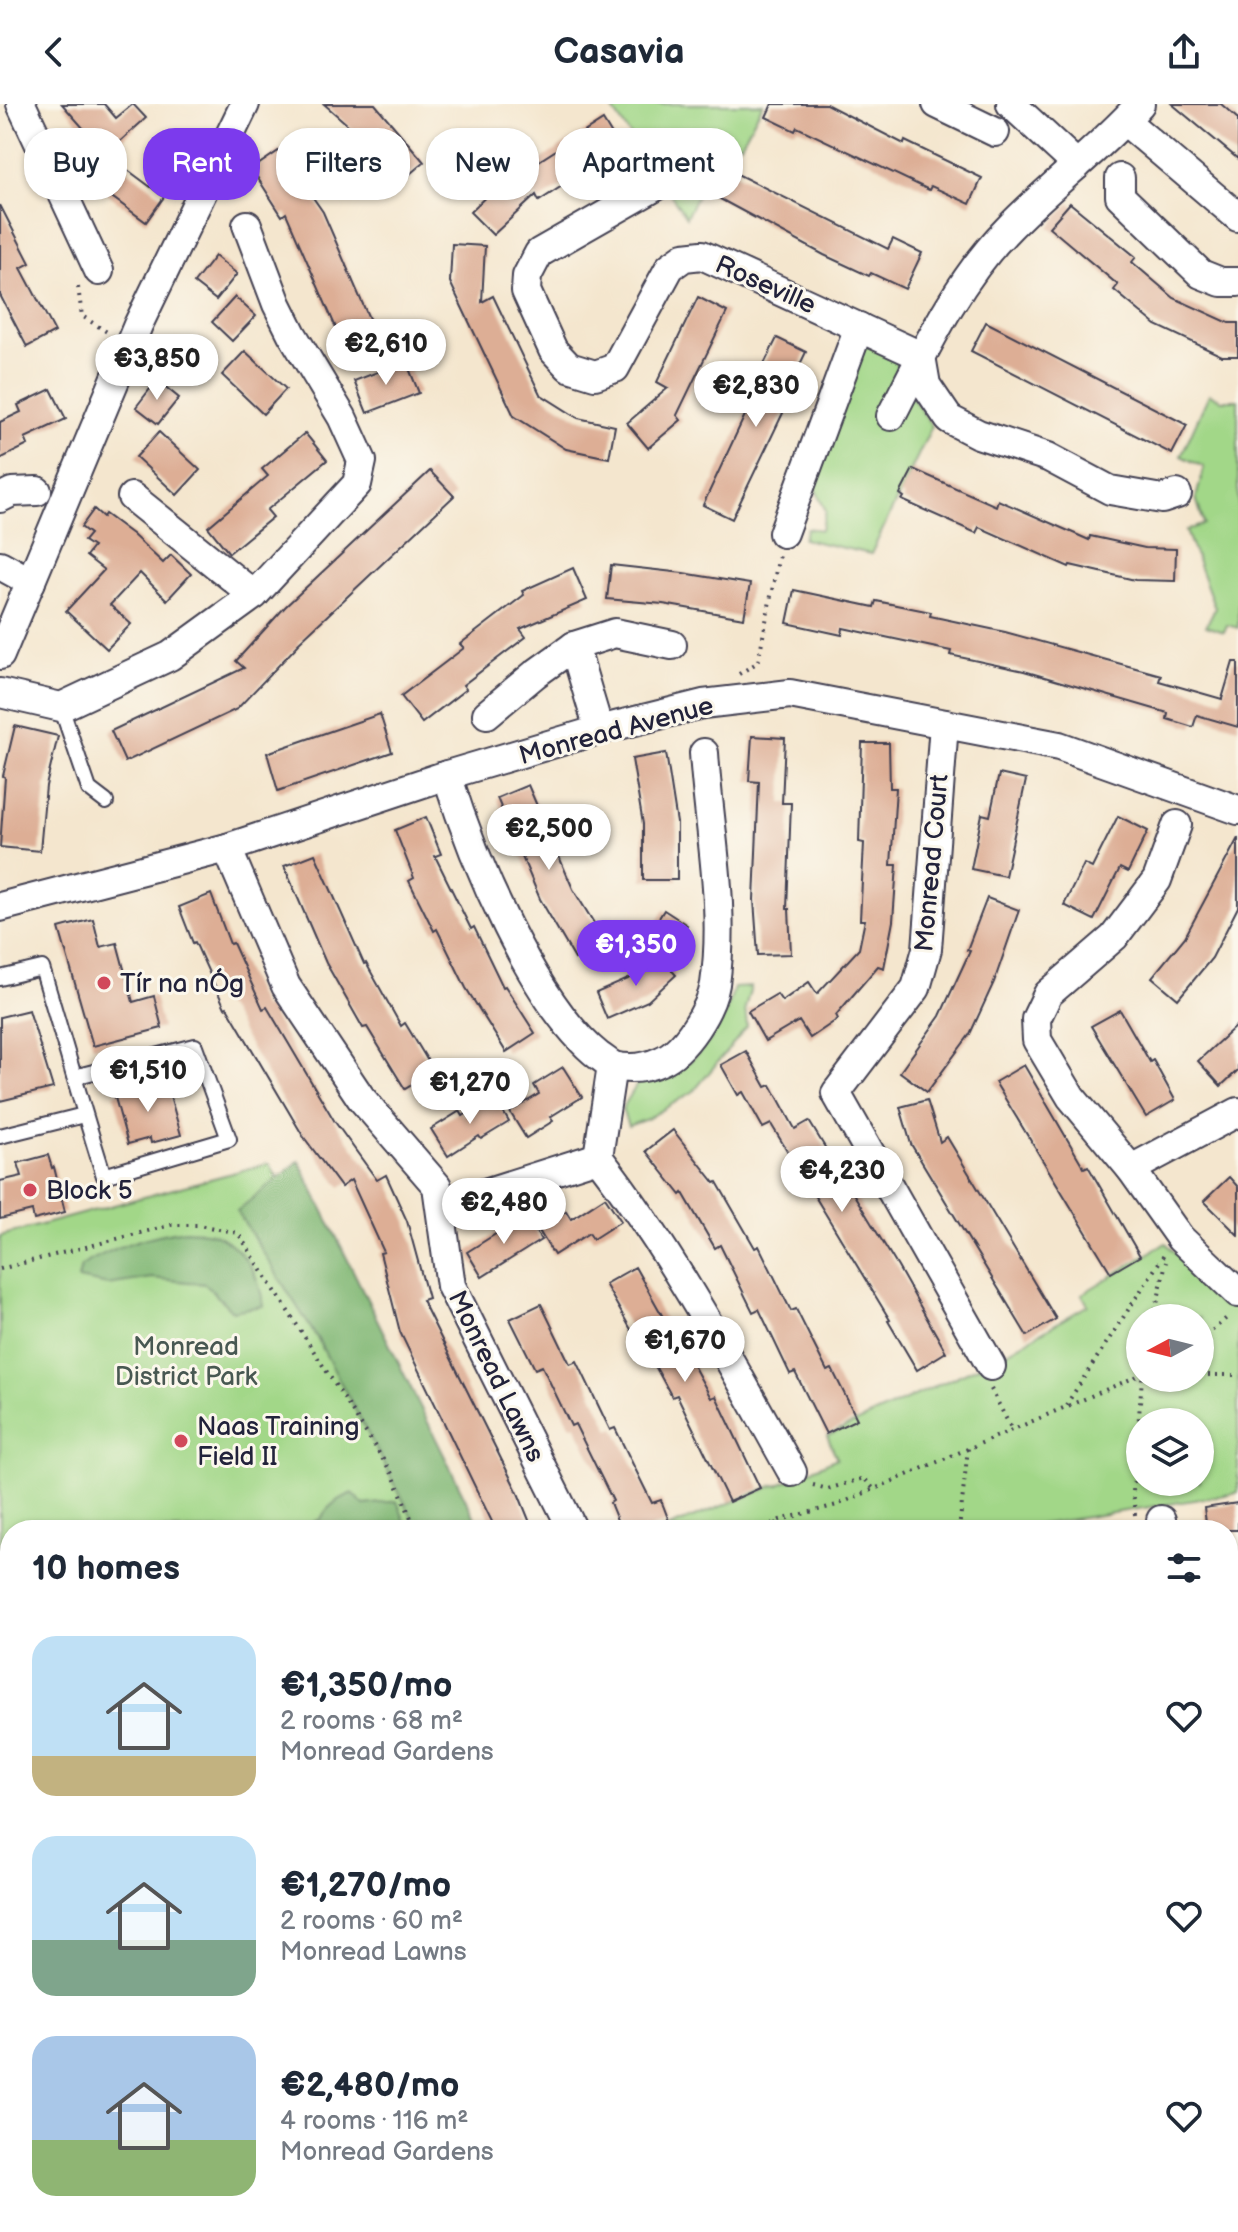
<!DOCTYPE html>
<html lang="en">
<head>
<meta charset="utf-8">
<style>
	:root { --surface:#fff; --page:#f6f6f7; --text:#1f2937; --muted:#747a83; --accent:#7c3aed }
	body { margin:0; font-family:"Balsamiq Sans",sans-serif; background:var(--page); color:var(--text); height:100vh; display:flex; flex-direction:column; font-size:30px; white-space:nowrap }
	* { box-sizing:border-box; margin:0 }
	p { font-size:26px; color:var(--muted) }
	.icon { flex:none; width:44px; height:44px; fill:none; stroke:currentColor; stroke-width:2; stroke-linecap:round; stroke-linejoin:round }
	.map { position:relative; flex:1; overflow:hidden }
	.drawer { position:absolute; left:0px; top:1416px; width:1238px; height:712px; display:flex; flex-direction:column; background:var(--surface); border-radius:32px 32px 0 0; box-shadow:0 2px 6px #0004 }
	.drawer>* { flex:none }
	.guide { position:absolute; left:24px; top:24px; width:800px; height:72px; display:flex; gap:16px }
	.needle { width:52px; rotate:263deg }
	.tools { position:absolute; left:1126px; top:1200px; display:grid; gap:16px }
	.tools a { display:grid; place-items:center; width:88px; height:88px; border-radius:50%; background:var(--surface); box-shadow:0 2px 6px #0004; font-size:40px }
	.price { position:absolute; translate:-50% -68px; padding:0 18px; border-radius:28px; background:#fff; color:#222; font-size:26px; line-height:52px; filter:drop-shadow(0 2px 4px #0008) }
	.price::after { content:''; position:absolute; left:50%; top:48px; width:24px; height:18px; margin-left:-12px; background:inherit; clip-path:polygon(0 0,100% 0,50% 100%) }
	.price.active { background:var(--accent); color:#fff }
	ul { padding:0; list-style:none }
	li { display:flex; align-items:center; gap:24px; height:200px; padding:0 32px }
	li span { display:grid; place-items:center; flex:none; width:224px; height:160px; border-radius:24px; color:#555 }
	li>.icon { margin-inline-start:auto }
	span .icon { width:96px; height:96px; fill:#fffc; stroke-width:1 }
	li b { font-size:34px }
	h2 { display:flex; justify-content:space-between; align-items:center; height:96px; padding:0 32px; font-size:34px }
	.chip { padding:0 28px; border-radius:32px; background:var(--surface); box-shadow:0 2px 6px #0004; font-size:28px; line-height:72px }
	.chip.active { background:var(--accent); color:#fff }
	header { display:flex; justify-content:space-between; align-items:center; height:104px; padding:0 32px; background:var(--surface); font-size:36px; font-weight:700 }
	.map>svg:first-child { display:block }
	.green { fill:#a2d788; stroke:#627c62; stroke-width:2; fill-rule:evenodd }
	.forest { fill:#81b874; stroke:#526d58; stroke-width:2 }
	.building { fill:#ddae95 }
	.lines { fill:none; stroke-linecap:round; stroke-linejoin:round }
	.lane-casing { stroke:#423f51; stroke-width:18 }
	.street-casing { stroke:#423f51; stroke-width:32 }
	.path { stroke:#423f51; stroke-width:4; stroke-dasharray:2 6; stroke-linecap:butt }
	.lane { stroke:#fff; stroke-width:14 }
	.street { stroke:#fff; stroke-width:28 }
	.poi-dot { fill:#d1495b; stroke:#fbf7ec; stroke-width:3 }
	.labels { text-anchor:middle; stroke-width:6; stroke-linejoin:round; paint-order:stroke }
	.street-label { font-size:26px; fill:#22223b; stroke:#fbf7ec }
	.poi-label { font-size:26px; fill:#22223b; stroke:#fbf7ec; text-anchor:start }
	.park-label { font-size:26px; fill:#485852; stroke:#fbf7ec }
</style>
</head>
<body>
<header><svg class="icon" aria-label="back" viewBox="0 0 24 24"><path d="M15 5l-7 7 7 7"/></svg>Casavia<svg class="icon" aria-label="share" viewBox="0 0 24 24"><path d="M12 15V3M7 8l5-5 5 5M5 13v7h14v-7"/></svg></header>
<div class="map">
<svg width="1238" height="2128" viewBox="0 0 1238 2128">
	<rect width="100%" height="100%" fill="#fbf7ec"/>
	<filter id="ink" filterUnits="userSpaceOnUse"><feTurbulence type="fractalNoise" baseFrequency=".0125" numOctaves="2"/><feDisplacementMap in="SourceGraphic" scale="16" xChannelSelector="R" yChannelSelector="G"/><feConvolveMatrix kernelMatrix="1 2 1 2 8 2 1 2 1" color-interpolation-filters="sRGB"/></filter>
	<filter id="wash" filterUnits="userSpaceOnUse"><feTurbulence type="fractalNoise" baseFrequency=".006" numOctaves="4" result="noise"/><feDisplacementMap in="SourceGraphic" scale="32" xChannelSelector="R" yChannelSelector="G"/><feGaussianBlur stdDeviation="1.8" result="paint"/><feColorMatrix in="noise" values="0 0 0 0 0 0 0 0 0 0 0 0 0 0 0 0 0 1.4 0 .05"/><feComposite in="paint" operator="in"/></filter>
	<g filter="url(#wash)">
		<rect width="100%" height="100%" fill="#f4e6ce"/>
		<g class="green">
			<polygon points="609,0 763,0 741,40 725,38 686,113"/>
			<polygon points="864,235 896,251 897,272 932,322 871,450 803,435 807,424 821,426 826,407 812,378"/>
			<polygon points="1209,290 1222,296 1238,296 1238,524 1227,521 1224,528 1206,522 1215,504 1186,427 1204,420 1196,394 1204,363 1181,352"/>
			<path d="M 751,883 L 745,904 L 747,923 L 694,987 L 647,1015 L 628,1022 L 622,1005 L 639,977 C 650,974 661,973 671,969 C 705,953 725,918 734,884 Z"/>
			<polygon points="269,1059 343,1190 465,1426 10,1426 10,1774 0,1778 0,1132"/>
			<path d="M 1166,1139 L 1210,1185 L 1232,1201 L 1238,1198 L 1238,1389 L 1006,1426 L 662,1426 L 775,1381 L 777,1382 L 837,1354 L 827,1332 L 997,1254 L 1088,1201 L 1082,1190 ZM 1140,1214 L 1200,1214 L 1200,1274 L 1140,1274 ZM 1140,1318 L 1200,1318 L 1200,1378 L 1140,1378 Z"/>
			<polygon points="52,2118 87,2118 82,2128 35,2128"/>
		</g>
		<g class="forest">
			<polygon points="299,1057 481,1426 419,1426 317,1234 237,1107"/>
			<path d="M 186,1126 C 194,1127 203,1127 211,1129 C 241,1139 261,1172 263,1202 L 232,1207 L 205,1180 L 152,1174 L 108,1181 L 78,1175 L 81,1162 C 113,1143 148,1131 186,1126 Z"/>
			<path d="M 352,1389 L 364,1401 L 397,1397 L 408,1426 L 304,1426 L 304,1422 L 321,1415 C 327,1401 339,1396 352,1389 Z"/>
		</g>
		<g id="blocks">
			<g class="building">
				<polygon points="62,0 104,0 116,14 133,0 146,14 106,50"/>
				<polygon points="324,0 375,0 424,58 398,80 362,37 364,35"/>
				<polygon points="772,0 826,0 904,40 905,37 982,74 970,100 931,82 929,86 797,23 795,27 766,13"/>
				<polygon points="1172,0 1221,0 1238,15 1238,55"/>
				<polygon points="603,16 620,44 539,97 536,91 493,131 470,108 501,78 503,80"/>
				<polygon points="280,46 323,108 374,226 343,240 286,109 282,112 252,65"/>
				<polygon points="113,55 164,93 146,118 94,80"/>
				<polygon points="721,62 888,145 893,135 922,149 905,185 871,169 869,172 824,151 709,89"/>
				<polygon points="1070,99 1136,153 1132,158 1174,194 1229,219 1238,219 1238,252 1222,252 1156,221 1114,186 1118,181 1049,123"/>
				<polygon points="0,101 30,159 21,164 55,228 27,243 0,191"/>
				<polygon points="452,140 485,142 482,198 493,192 540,290 578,314 615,322 609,354 566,345 514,312 450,178"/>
				<polygon points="215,152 237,170 216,196 194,179"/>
				<polygon points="235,193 256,212 232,237 212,218"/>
				<polygon points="698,193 727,208 677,311 681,316 648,344 627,319 668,284 657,278"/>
				<polygon points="986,218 1187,321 1172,350 971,247"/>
				<polygon points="777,234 806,248 791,279 796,282 732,415 703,401 768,262 764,260"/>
				<polygon points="245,247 286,285 263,310 222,271"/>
				<polygon points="406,257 419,289 367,309 354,277"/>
				<polygon points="157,276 179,294 158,320 136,303"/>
				<polygon points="51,285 66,315 25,334 28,341 0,355 0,318 21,308 18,301"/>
				<polygon points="159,328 200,366 177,391 136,353"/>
				<polygon points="305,329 327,356 267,406 273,413 229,449 208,423 268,372 262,365"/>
				<polygon points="913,365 996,402 998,396 1089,436 1090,432 1145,444 1176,445 1175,477 1135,476 1070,461 1069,463 979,423 976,429 902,396 904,393 900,390"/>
				<polygon points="430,367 454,392 298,539 299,540 237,605 125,658 111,627 244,564 236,557 285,503"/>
				<polygon points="94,405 103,413 105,410 132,430 163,459 171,451 191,470 167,496 140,469 110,501 131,520 107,545 66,507 104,466 86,452 93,443 84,437 90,430 81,423"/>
				<polygon points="611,461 683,469 750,480 744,514 663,500 607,495"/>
				<polygon points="573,464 587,496 520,525 526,533 463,581 466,585 422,619 401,592 464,544 460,540 524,491 522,487"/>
				<polygon points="794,486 874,503 876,497 931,508 930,512 1005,528 1161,571 1159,577 1222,595 1233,558 1238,558 1238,623 1197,611 1193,623 1167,615 1168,609 1024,567 950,551 951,547 843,524 842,531 787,519"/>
				<polygon points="380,610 392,648 278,687 267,649"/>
				<polygon points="15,622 58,632 46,682 40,747 0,743 5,673 3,672"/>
				<polygon points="752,632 785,634 782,699 791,699 787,805 789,805 791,850 758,851 754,796 759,678 749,677"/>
				<polygon points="862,639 889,639 890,684 896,684 891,761 897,761 893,817 884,864 878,862 836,911 838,915 810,934 799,917 765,937 748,907 777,890 782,897 809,878 817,890 859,845 865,816 860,816 864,739 859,738"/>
				<polygon points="666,649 677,719 677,776 643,776 643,720 632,655"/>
				<polygon points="999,670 1026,676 1005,772 971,765 982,710 990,712"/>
				<polygon points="528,681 573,785 605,837 575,855 540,795 497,694"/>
				<polygon points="1118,712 1148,727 1128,768 1120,764 1094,816 1064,801 1084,760 1092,764"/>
				<polygon points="426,713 441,750 435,752 471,825 474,823 503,883 505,882 535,929 506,948 466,884 437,825 434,827 409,777 414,774 395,726"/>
				<polygon points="1238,734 1238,803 1212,854 1178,895 1152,873 1185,833"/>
				<polygon points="315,750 364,860 366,859 401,922 405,919 434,967 405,985 367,923 363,924 326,859 284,762"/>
				<polygon points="211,790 230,840 233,839 263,905 267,903 335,1018 377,1076 386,1071 407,1117 428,1194 422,1196 518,1389 533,1426 496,1426 400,1228 380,1149 384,1148 351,1076 341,1083 303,1032 227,903 225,904 195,838 193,839 179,803"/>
				<polygon points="987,794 1019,806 994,878 970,930 927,988 900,968 940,912 970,847 967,846"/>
				<polygon points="664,806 687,821 669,850 646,835"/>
				<polygon points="93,815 100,843 117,839 133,898 154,892 162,924 93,942 59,824"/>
				<polygon points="657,850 676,871 648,897 607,915 596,889 633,873"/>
				<polygon points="29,906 53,984 0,997 0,913"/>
				<polygon points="1120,906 1150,958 1153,956 1175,996 1146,1013 1091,922"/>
				<polygon points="1238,920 1238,966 1221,982 1198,957"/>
				<polygon points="746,947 766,983 771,981 795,1025 809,1017 898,1163 946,1248 917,1266 888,1217 890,1216 771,1020 763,1024 743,988 738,991 721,961"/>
				<polygon points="1024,961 1084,1064 1088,1062 1140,1152 1111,1169 995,978"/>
				<polygon points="563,963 582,993 550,1013 553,1017 526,1034 510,1008 539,990 534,981"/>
				<polygon points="166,977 181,1031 151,1039 150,1034 128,1040 114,990"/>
				<polygon points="494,992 509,1018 481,1035 479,1032 448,1052 431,1025 460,1007 463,1012"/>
				<polygon points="927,996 940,1038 947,1033 1056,1215 1027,1232 911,1040 900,1003"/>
				<polygon points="673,1026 715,1079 717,1078 755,1144 759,1142 791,1207 796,1205 827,1267 832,1265 857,1315 826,1330 795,1268 790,1270 759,1205 753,1208 720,1141 715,1144 683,1089 681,1091 646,1047"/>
				<polygon points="48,1051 52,1064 54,1063 65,1108 34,1116 32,1107 0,1115 0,1077 22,1072 18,1059"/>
				<polygon points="1229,1073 1238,1083 1238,1131 1204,1097"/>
				<polygon points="605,1093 621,1117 593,1135 589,1129 554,1151 538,1125 566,1107 571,1115"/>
				<polygon points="526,1111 541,1136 482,1173 467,1148"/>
				<polygon points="635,1163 672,1229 675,1228 711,1294 716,1292 760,1384 729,1398 677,1291 672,1293 636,1227 633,1229 605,1180"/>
				<polygon points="541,1200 570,1260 577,1257 610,1326 615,1324 652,1399 661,1396 669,1417 646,1426 621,1426 610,1399 613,1397 575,1320 571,1322 542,1262 535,1265 510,1215"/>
				<polygon points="1238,1399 1238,1426 1207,1426 1204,1404"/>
			</g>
		</g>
	</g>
	<g filter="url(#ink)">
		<use href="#blocks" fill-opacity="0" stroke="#423f51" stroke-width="2"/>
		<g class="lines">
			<g class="lane-casing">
				<g id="lane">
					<polyline points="61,603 89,685 106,698"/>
					<path d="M 0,874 L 42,864 C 63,933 82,1003 104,1072 L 229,1035 L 195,942 L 74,973"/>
					<polyline points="0,1032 84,1011"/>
				</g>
			</g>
			<g class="street-casing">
				<g id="street">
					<polyline points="21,0 99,167"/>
					<polyline points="937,0 995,28"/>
					<polyline points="1011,0 1077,61"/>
					<polyline points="1125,17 1238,113"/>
					<polyline points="1120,74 1120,92 1201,170 1221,178 1238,178"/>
					<polyline points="658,81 539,149 527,172 526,187 553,246 569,263 595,271 615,264 670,163 684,153 702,151 921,252 926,281 949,315 978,330 1048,353 1110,386 1162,395 1177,390"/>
					<path d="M 891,312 C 924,248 956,178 1007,126 C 1049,82 1099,46 1140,0"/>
					<polyline points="132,393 254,491"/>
					<polyline points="0,394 12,388 37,387"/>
					<polyline points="783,429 859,223"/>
					<polyline points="0,461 31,478"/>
					<polyline points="574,542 615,529 672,541"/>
					<polyline points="0,551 138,221 245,0"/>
					<polyline points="0,589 61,603 170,552 254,491 357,380 362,357 342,313 292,230 277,200 247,121"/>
					<polyline points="487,610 535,570 574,542 599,626"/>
					<polyline points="944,620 927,845 916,884 836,989 991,1262"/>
					<path d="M 447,671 C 472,752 533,900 599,952 C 604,955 609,960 614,962 C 630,966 646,964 661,957 C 685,947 711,905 715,880 C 726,803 709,726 704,649"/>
					<polyline points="1177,721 1157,776 1114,833 1048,890 1036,915 1037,936 1071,993 1131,1065 1180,1134 1238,1189"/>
					<polyline points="227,744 286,882 361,994 437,1082 451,1182 573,1426"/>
					<polyline points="0,803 227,744 447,671 599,626 703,600 790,590 1059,642 1238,706"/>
					<path d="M 612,962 L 598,1053 C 674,1151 731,1259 792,1368"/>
					<polyline points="1131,1065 1238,1008"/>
					<polyline points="469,1094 598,1053"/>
					<polyline points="1161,1416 1163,1426"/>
					<polyline points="1228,1705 1238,1705"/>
					<polyline points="0,1844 10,1860"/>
					<polyline points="396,2118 400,2128"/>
					<polyline points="105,2128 111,2118"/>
				</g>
			</g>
			<g class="path">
				<polyline points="78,183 82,212 107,228"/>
				<polyline points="739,570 758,558 779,451"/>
				<polyline points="0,1165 171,1121 199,1121 238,1129 393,1371 416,1426"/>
				<polyline points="1154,1214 1166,1158"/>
				<polyline points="1200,1237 1229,1212"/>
				<polyline points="1200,1271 1238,1271"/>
				<polyline points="991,1285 1012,1326"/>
				<polyline points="1066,1301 1164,1151"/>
				<polyline points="813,1381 828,1385 864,1374 873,1384"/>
				<polyline points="1135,1411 1133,1388 1142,1274"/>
				<polyline points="757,1426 780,1416 837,1401 1140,1271"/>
				<polyline points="771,1426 778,1418"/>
				<polyline points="959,1426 968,1344"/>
				<polyline points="0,1484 10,1486"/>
				<polyline points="0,1744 10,1738"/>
			</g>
			<use href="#lane" class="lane"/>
			<use href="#street" class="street"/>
		</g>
	</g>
	<g class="poi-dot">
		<circle cx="104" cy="879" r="8"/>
		<circle cx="30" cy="1086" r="8"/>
		<circle cx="181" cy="1337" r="8"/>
	</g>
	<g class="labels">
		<g class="street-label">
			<text transform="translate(766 180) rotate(24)" y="9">Roseville</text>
			<text transform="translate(616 626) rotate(-15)" y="9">Monread Avenue</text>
			<text transform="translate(931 759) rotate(-85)" y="9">Monread Court</text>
			<text transform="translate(497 1272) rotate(64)" y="9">Monread Lawns</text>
		</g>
		<g class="poi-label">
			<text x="120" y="888">Tír na nÓg</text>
			<text x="46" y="1095">Block 5</text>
			<text x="197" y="1331">Naas Training<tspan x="197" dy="30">Field II</tspan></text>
		</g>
		<g class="park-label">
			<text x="186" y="1251">Monread<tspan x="186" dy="30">District Park</tspan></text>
		</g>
	</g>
</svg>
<div class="tools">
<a><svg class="needle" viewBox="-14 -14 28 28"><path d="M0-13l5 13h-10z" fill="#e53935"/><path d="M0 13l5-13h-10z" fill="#747a83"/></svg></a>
<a><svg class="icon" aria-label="layers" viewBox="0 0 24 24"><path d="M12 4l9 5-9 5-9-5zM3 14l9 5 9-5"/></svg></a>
</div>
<b class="price" style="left:386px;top:283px">€2,610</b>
<b class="price" style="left:157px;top:298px">€3,850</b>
<b class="price" style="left:756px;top:325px">€2,830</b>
<b class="price" style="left:549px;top:768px">€2,500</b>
<b class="price active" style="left:636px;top:884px">€1,350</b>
<b class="price" style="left:148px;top:1010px">€1,510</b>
<b class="price" style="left:470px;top:1022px">€1,270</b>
<b class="price" style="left:842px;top:1110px">€4,230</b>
<b class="price" style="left:504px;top:1142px">€2,480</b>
<b class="price" style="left:685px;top:1280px">€1,670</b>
<div class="guide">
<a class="chip">Buy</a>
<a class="chip active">Rent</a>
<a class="chip">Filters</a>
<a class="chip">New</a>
<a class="chip">Apartment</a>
</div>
<section class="drawer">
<h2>10 homes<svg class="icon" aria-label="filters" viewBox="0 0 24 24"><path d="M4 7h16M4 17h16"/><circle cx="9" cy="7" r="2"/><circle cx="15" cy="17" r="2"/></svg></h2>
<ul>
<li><span style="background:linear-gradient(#bfe0f5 75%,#c2b280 0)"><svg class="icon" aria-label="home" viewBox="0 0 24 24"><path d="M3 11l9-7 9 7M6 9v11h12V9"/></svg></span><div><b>€1,350/mo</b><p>2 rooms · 68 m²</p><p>Monread Gardens</p></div><svg class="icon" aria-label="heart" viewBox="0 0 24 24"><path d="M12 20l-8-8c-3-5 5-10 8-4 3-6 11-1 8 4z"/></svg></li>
<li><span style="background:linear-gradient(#bfe0f5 65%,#7fa58c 0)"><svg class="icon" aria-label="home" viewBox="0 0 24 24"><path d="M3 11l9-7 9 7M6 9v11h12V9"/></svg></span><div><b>€1,270/mo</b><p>2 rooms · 60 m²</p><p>Monread Lawns</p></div><svg class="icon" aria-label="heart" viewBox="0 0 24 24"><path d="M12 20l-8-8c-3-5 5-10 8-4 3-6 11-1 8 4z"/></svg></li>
<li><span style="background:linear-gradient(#a9c7e8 65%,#8fb573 0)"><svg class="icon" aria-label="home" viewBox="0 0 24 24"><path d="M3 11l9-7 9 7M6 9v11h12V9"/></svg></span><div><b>€2,480/mo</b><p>4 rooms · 116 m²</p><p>Monread Gardens</p></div><svg class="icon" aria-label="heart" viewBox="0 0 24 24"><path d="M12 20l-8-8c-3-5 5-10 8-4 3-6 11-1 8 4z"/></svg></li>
</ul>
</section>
</div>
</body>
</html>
